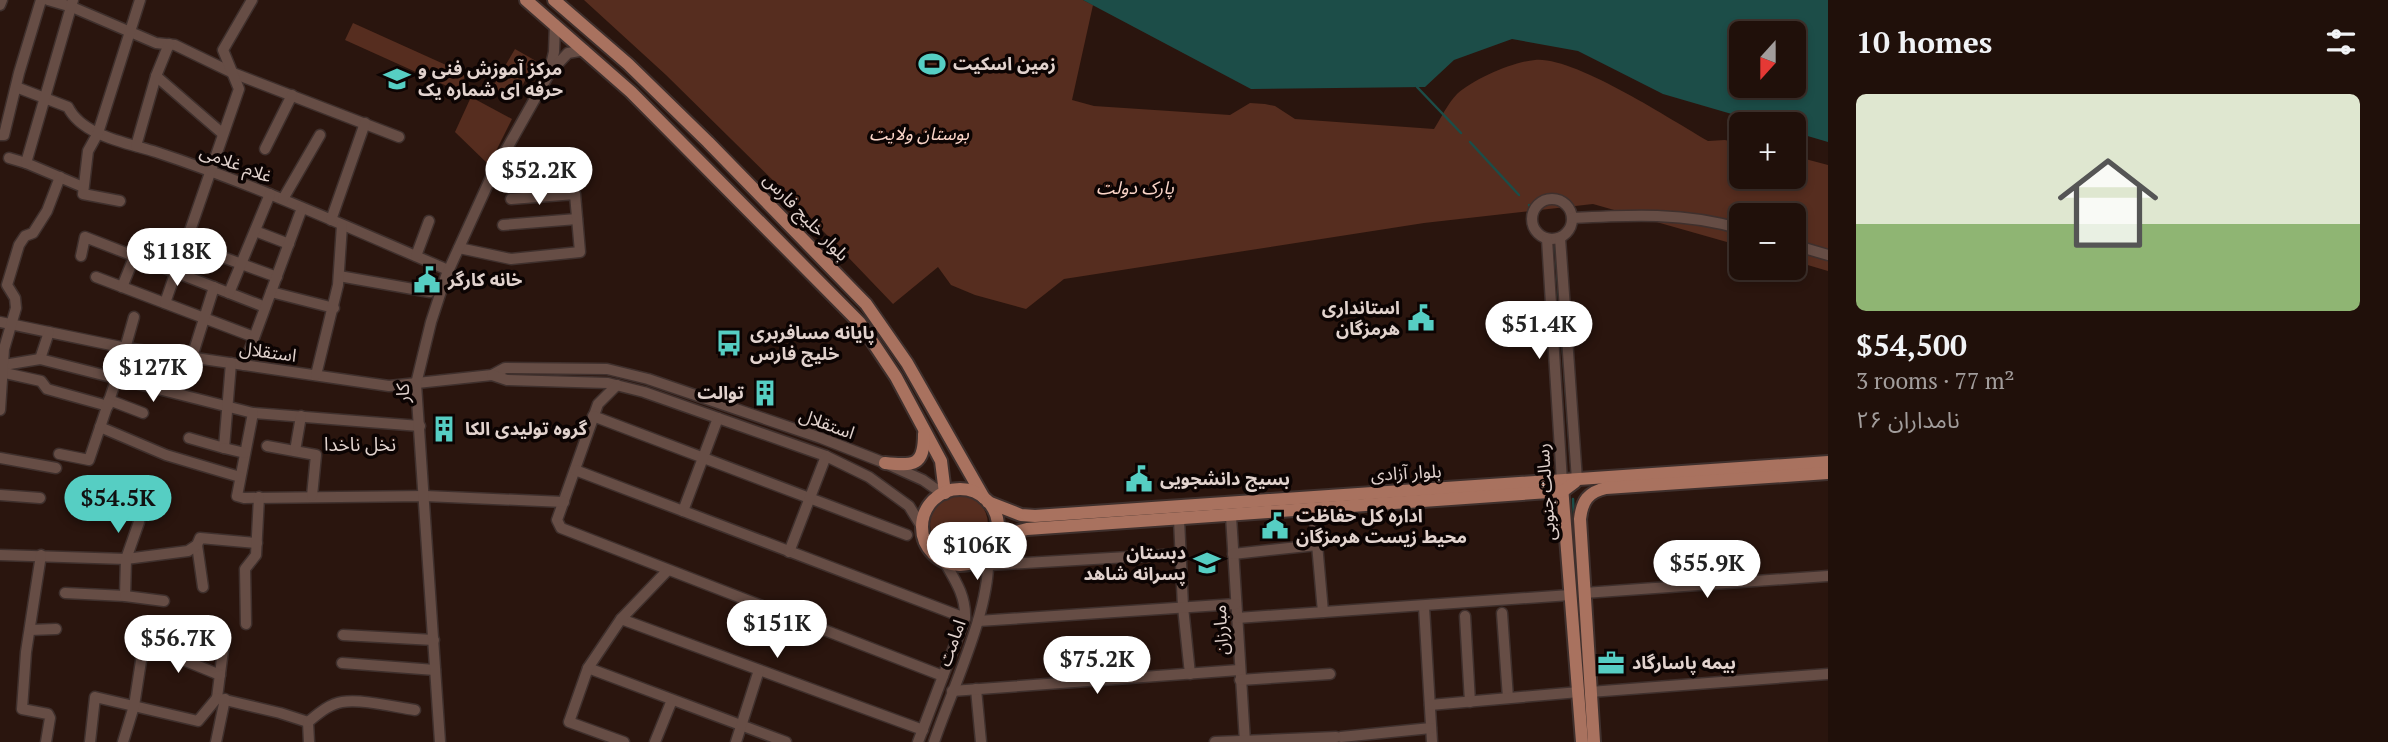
<!DOCTYPE html>
<html lang="en">
<head>
<meta charset="utf-8">
<style>
	:root { --surface:#20100a; --page:#2d1e18; --text:#f1f3f6; --muted:#a29d9c; --line:#3d302b; --accent:#56cec3 }
	body { margin:0; font-family:"PT Serif","Noto Sans Arabic",serif; background:var(--page); color:var(--text); height:100vh; display:flex; flex-direction:column; font-size:26px; white-space:nowrap }
	* { box-sizing:border-box; margin:0 }
	p { font-size:23px; color:var(--muted) }
	.icon { flex:none; width:38px; height:38px; fill:none; stroke:currentColor; stroke-width:2; stroke-linecap:round; stroke-linejoin:round }
	.map { position:relative; flex:1; overflow:hidden }
	.details { display:flex; flex-direction:column; background:var(--surface); width:560px }
	.details>* { flex:none }
	.needle { width:46px; rotate:201deg }
	.buttons { position:absolute; left:1729px; top:21px; display:grid; gap:14px }
	.buttons a { display:grid; place-items:center; width:77px; height:77px; border-radius:10px; background:var(--surface); box-shadow:0 4px 10px #0003,0 0 0 2px var(--line); font-size:35px }
	.price { position:absolute; translate:-50% -60px; padding:0 16px; border-radius:24px; background:#fff; color:#222; font-size:23px; line-height:46px; filter:drop-shadow(0 2px 4px #0008) }
	.price::after { content:''; position:absolute; left:50%; top:42px; width:21px; height:16px; margin-left:-10px; background:inherit; clip-path:polygon(0 0,100% 0,50% 100%) }
	.price.active { background:var(--accent); color:#111 }
	ul { padding:0; list-style:none }
	li { display:grid; align-content:center; gap:14px; height:371px; padding:0 28px }
	li span { display:grid; place-items:center; height:217px; border-radius:10px; color:#555 }
	li>.icon { margin-inline-start:auto }
	span .icon { width:126px; height:126px; fill:#fffc; stroke-width:1 }
	li b { font-size:30px }
	h2 { display:flex; justify-content:space-between; align-items:center; height:84px; padding:0 28px; font-size:30px }
	main { display:flex; flex:1; min-height:0 }
	.map>svg:first-child { display:block }
	.green { fill:#562d1f }
	.water { fill:#1c4d48; fill-rule:evenodd }
	.lines { fill:none; stroke-linecap:round; stroke-linejoin:round }
	.stream { stroke:#1c4d48; stroke-width:2.5 }
	.minor-casing { stroke:#3f302d; stroke-width:13 }
	.major-casing { stroke:#3f302d; stroke-width:16 }
	.minor { stroke:#664d45; stroke-width:10 }
	.major { stroke:#a9725f; stroke-width:12 }
	.labels { text-anchor:middle; stroke-width:7; stroke-linejoin:round; paint-order:stroke }
	.poi-label { font-size:18px; font-weight:bold; fill:#e2d3ce; stroke:#0c0403; text-anchor:start }
	.park-label { font-size:18px; font-style:italic; fill:#fcd6c9; stroke:#0c0403 }
	.street-label { font-size:18px; fill:#e2d3ce; stroke:#0c0403 }
	.neighbourhood-label { font-size:19px; fill:#e2d3ce; stroke:#0c0403 }
</style>
</head>
<body>
<main>
<div class="map">
<svg width="1828" height="742" viewBox="0 0 1828 742">
	<rect width="100%" height="100%" fill="#2a150e"/>
	<g class="green">
		<path d="M 584,0 L 1083,0 L 1093,5 L 1072,100 L 1094,106 L 1230,115 L 1250,103 L 1265,104 L 1275,106 L 1295,119 L 1434,129 C 1441,118 1448,103 1457,94 C 1474,79 1512,62 1535,60 C 1574,56 1671,120 1708,141 L 1725,140 L 1741,144 L 1741,177 L 1794,177 L 1794,156 L 1828,165 L 1828,271 L 1794,261 L 1794,215 L 1741,215 L 1741,246 L 1593,204 L 1424,223 L 1064,279 L 1026,309 L 975,295 L 951,285 L 938,267 L 893,304 L 800,207 L 666,75 Z"/>
		<polygon points="353,23 466,74 458,91 345,40"/>
		<polygon points="515,49 536,61 513,102 491,90"/>
		<polygon points="471,97 512,119 489,165 455,132"/>
		<circle cx="959" cy="524" r="29"/>
	</g>
	<path class="water" d="M 1083,0 L 1828,0 L 1828,142 L 1794,132 L 1794,124 L 1766,124 L 1663,94 L 1578,51 L 1512,39 L 1454,60 L 1425,87 L 1251,89 ZM 1741,33 L 1794,33 L 1794,86 L 1741,86 Z"/>
	<g class="lines">
		<g class="stream">
			<polyline points="1417,87 1461,133"/>
			<polyline points="1470,142 1519,195"/>
			<polyline points="1529,205 1531,207"/>
			<polyline points="1555,242 1571,463"/>
			<polyline points="1573,499 1574,517"/>
		</g>
		<g class="minor-casing">
			<g id="minor">
				<polyline points="48,0 72,7 156,43 175,45 233,73 399,137"/>
				<polyline points="0,5 2,0"/>
				<polyline points="550,69 554,52 555,24"/>
				<polyline points="156,76 223,134"/>
				<path d="M 16,87 L 68,107 C 82,136 128,143 156,152 C 256,185 352,229 448,270"/>
				<polyline points="0,135 4,135 19,73 41,0"/>
				<polyline points="136,146 156,76 169,44"/>
				<polyline points="265,149 292,95"/>
				<polyline points="9,158 26,163 83,187"/>
				<polyline points="26,163 73,0"/>
				<circle cx="1552" cy="219" r="20"/>
				<polyline points="283,199 320,135"/>
				<polyline points="120,201 83,194 88,151 98,133 140,0"/>
				<path d="M 1572,218 C 1629,215 1686,212 1741,229"/>
				<polyline points="331,220 365,123"/>
				<polyline points="503,225 577,219"/>
				<polyline points="255,231 289,244"/>
				<polyline points="1560,238 1577,480"/>
				<polyline points="1547,239 1562,482"/>
				<polyline points="187,244 277,277"/>
				<polyline points="1794,245 1828,255"/>
				<polyline points="459,248 511,259 580,252 575,194 511,199"/>
				<polyline points="81,256 85,237 265,307"/>
				<polyline points="416,256 429,221"/>
				<polyline points="339,276 430,292"/>
				<polyline points="96,277 254,337"/>
				<polyline points="122,287 135,255"/>
				<polyline points="271,292 334,308"/>
				<polyline points="229,293 270,194"/>
				<polyline points="165,303 239,89 223,50 252,0"/>
				<polyline points="0,322 126,348 389,386 492,375 505,368 607,369 648,379 821,438 885,463 923,480 943,494"/>
				<polyline points="192,357 214,287"/>
				<polyline points="40,359 49,332"/>
				<polyline points="4,365 40,359 253,413 420,426"/>
				<polyline points="244,365 302,208"/>
				<polyline points="0,372 41,381 47,389 108,406"/>
				<polyline points="316,375 338,285 342,225"/>
				<polyline points="492,375 507,380 608,383 644,392 718,418 826,456 869,477 909,506 922,527"/>
				<polyline points="617,385 598,404 557,520 561,528 943,676"/>
				<polyline points="109,400 143,413"/>
				<polyline points="0,410 4,349 16,308 15,298 7,285 19,245 25,236 33,233 47,211 60,177"/>
				<polyline points="253,413 237,496 244,498 425,496 564,502"/>
				<polyline points="593,416 907,535"/>
				<polyline points="100,427 166,455 240,477"/>
				<polyline points="189,438 224,448 231,363"/>
				<polyline points="267,446 316,455 312,496"/>
				<polyline points="224,448 245,453"/>
				<polyline points="295,451 301,416"/>
				<polyline points="59,454 89,460 117,377 134,317"/>
				<polyline points="0,458 56,468"/>
				<polyline points="575,470 965,618"/>
				<polyline points="0,495 40,498"/>
				<polyline points="1314,510 1323,612"/>
				<polyline points="683,511 718,418"/>
				<polyline points="1231,516 1245,742"/>
				<polyline points="1179,519 1183,607 1190,674"/>
				<polyline points="197,545 203,587"/>
				<polyline points="789,552 826,456"/>
				<polyline points="1233,554 1317,545"/>
				<polyline points="0,555 126,559 188,551 197,545 200,538 257,543"/>
				<polyline points="41,555 26,652 22,709 48,714 50,718 46,742"/>
				<polyline points="989,565 1180,554"/>
				<polyline points="65,593 125,596 126,559 139,522"/>
				<polyline points="1584,593 1828,576"/>
				<polyline points="125,596 164,601"/>
				<polyline points="1424,607 1432,742"/>
				<polyline points="1502,613 1508,698"/>
				<polyline points="1465,616 1470,702"/>
				<polyline points="1237,618 1570,595"/>
				<polyline points="621,619 923,730"/>
				<polyline points="978,621 1236,604"/>
				<polyline points="246,624 245,569 256,555 259,497"/>
				<polyline points="30,630 56,629"/>
				<polyline points="225,634 217,698 280,713 308,722 309,742"/>
				<polyline points="343,635 434,640"/>
				<polyline points="342,663 435,670"/>
				<polyline points="588,668 786,742"/>
				<polyline points="1240,680 1330,674"/>
				<polyline points="976,689 981,742"/>
				<polyline points="952,691 1239,670"/>
				<polyline points="1590,692 1828,674"/>
				<polyline points="1430,705 1579,692"/>
				<path d="M 308,722 C 318,714 329,704 342,702 C 363,699 394,707 415,710"/>
				<polyline points="1341,737 1431,728"/>
				<polyline points="90,742 95,697 198,721 217,698"/>
				<polyline points="123,742 134,706 143,648 159,650 220,675"/>
				<polyline points="216,742 225,699"/>
				<polyline points="440,742 416,384 431,322 446,276 492,175 550,72 568,53 585,50"/>
				<polyline points="624,742 569,722 588,668 621,619 667,571"/>
				<polyline points="655,742 672,700"/>
				<polyline points="736,742 759,670"/>
				<path d="M 918,742 L 965,618 C 966,596 955,580 944,561"/>
				<path d="M 934,742 C 952,689 992,607 988,553"/>
				<polyline points="1215,742 1336,737"/>
			</g>
		</g>
		<g class="major-casing">
			<g id="major">
				<polyline points="526,0 631,92 860,323 896,377 941,461 945,493"/>
				<polyline points="554,0 628,64 708,142 866,304 907,363 984,498"/>
				<path d="M 885,463 C 914,466 924,466 924,434"/>
				<polyline points="1562,486 1582,742"/>
				<circle cx="960" cy="527" r="38"/>
				<polyline points="988,502 1021,515 1035,516 1828,462"/>
				<polyline points="991,549 1008,534 1027,529 1563,491 1575,482"/>
				<path d="M 1594,742 L 1580,519 C 1582,501 1588,492 1606,488 L 1828,473"/>
			</g>
		</g>
		<use href="#minor" class="minor"/>
		<use href="#major" class="major"/>
	</g>
	<defs>
		<g id="stadium-bare" transform="scale(2.1)"><path d="M0-5a6.5 5 0 1 0 0 10a6.5 5 0 1 0 0-10ZM-3.5-1.8h7v3.6h-7Z" fill="#56cec3" stroke="#0c0403" stroke-width="2.5" paint-order="stroke"/></g>
		<g id="school-bare" transform="scale(2.1)"><path d="M0-5L7-2L0 1L-7-2ZM-4 1L0 2.5L4 1V4Q0 6-4 4Z" fill="#56cec3" stroke="#0c0403" stroke-width="2.5" paint-order="stroke"/></g>
		<g id="civic-bare" transform="scale(2.1)"><path d="M-.6-6.5H3V-4.5H.6V-3L4-1V1h2V6H-6V1h2V-1L-.6-3ZM-1.2 2.5V6h2.4V2.5Z" fill="#56cec3" stroke="#0c0403" stroke-width="2.5" paint-order="stroke"/></g>
		<g id="bus-bare" transform="scale(2.1)"><path d="M-5-6H5V4H4V6H2V4H-2V6H-4V4H-5ZM-3.5-4V0h7V-4ZM-3.5 1.2v1.5H-2V1.2ZM2 1.2v1.5H3.5V1.2Z" fill="#56cec3" stroke="#0c0403" stroke-width="2.5" paint-order="stroke"/></g>
		<g id="building-bare" transform="scale(2.1)"><path d="M-4-6H4V6H1V3H-1V6H-4ZM-2.5-4.3h1.7v1.8h-1.7ZM.8-4.3h1.7v1.8H.8ZM-2.5-1h1.7V.8h-1.7ZM.8-1h1.7V.8H.8Z" fill="#56cec3" stroke="#0c0403" stroke-width="2.5" paint-order="stroke"/></g>
		<g id="office-bare" transform="scale(2.1)"><path d="M-6-3h4V-5.5h4V-3h4V5H-6ZM-1-4.5V-3h2v-1.5ZM-6 0V1H6V0Z" fill="#56cec3" stroke="#0c0403" stroke-width="2.5" paint-order="stroke"/></g>
	</defs>
	<g fill-rule="evenodd">
		<use href="#stadium-bare" x="932" y="64"/>
		<use href="#school-bare" x="397" y="79"/>
		<use href="#civic-bare" x="427" y="280"/>
		<use href="#civic-bare" x="1421" y="318"/>
		<use href="#bus-bare" x="729" y="343"/>
		<use href="#building-bare" x="765" y="393"/>
		<use href="#building-bare" x="444" y="429"/>
		<use href="#civic-bare" x="1139" y="479"/>
		<use href="#civic-bare" x="1275" y="526"/>
		<use href="#school-bare" x="1207" y="563"/>
		<use href="#office-bare" x="1611" y="663"/>
	</g>
	<g class="labels">
		<g class="poi-label">
			<text x="953" y="70">زمین اسکیت</text>
			<text x="418" y="75">مرکز آموزش فنی و<tspan x="418" dy="21">حرفه ای شماره یک</tspan></text>
			<text x="448" y="286">خانه کارگر</text>
			<text x="1400" y="314" text-anchor="end">استانداری<tspan x="1400" dy="21">هرمزگان</tspan></text>
			<text x="750" y="339">پایانه مسافربری<tspan x="750" dy="21">خلیج فارس</tspan></text>
			<text x="744" y="399" text-anchor="end">توالت</text>
			<text x="465" y="435">گروه تولیدی الکا</text>
			<text x="1160" y="485">بسیج دانشجویی</text>
			<text x="1296" y="522">اداره کل حفاظت<tspan x="1296" dy="21">محیط زیست هرمزگان</tspan></text>
			<text x="1186" y="559" text-anchor="end">دبستان<tspan x="1186" dy="21">پسرانه شاهد</tspan></text>
			<text x="1632" y="669">بیمه پاسارگاد</text>
		</g>
		<g class="park-label">
			<text x="919" y="140">بوستان ولایت</text>
			<text x="1135" y="194">پارک دولت</text>
		</g>
		<g class="street-label">
			<text transform="translate(236 164) rotate(21)" y="6">غلام غلامی</text>
			<text transform="translate(806 217) rotate(46)" y="6">بلوار خلیج فارس</text>
			<text transform="translate(268 352) rotate(8)" y="6">استقلال</text>
			<text transform="translate(403 393) rotate(-91)" y="6">کار</text>
			<text transform="translate(827 424) rotate(20)" y="6">استقلال</text>
			<text transform="translate(1406 473) rotate(-3)" y="6">بلوار آزادی</text>
			<text transform="translate(1546 492) rotate(-94)" y="6">رسالت جنوبی</text>
			<text transform="translate(1221 630) rotate(-93)" y="6">مبارزان</text>
			<text transform="translate(952 643) rotate(-70)" y="6">امامت</text>
		</g>
		<g class="neighbourhood-label">
			<text x="360" y="451">نخل ناخدا</text>
		</g>
	</g>
</svg>
<div class="buttons">
<a><svg class="needle" viewBox="-14 -14 28 28"><path d="M0-13l5 13h-10z" fill="#e53935"/><path d="M0 13l5-13h-10z" fill="#a29d9c"/></svg></a>
<a>+</a>
<a>−</a>
</div>
<b class="price" style="left:539px;top:207px">$52.2K</b>
<b class="price" style="left:177px;top:288px">$118K</b>
<b class="price" style="left:1539px;top:361px">$51.4K</b>
<b class="price" style="left:153px;top:404px">$127K</b>
<b class="price active" style="left:118px;top:535px">$54.5K</b>
<b class="price" style="left:977px;top:582px">$106K</b>
<b class="price" style="left:1707px;top:600px">$55.9K</b>
<b class="price" style="left:777px;top:660px">$151K</b>
<b class="price" style="left:178px;top:675px">$56.7K</b>
<b class="price" style="left:1097px;top:696px">$75.2K</b>
</div>
<section class="details">
<h2>10 homes<svg class="icon" aria-label="filters" viewBox="0 0 24 24"><path d="M4 7h16M4 17h16"/><circle cx="9" cy="7" r="2"/><circle cx="15" cy="17" r="2"/></svg></h2>
<ul>
<li><span style="background:linear-gradient(#dfe7d0 60%,#8fb573 0)"><svg class="icon" aria-label="home" viewBox="0 0 24 24"><path d="M3 11l9-7 9 7M6 9v11h12V9"/></svg></span><div><b>$54,500</b><p>3 rooms · 77 m²</p><p>نامداران ۲۶</p></div></li>
</ul>
</section>
</main>
</body>
</html>
